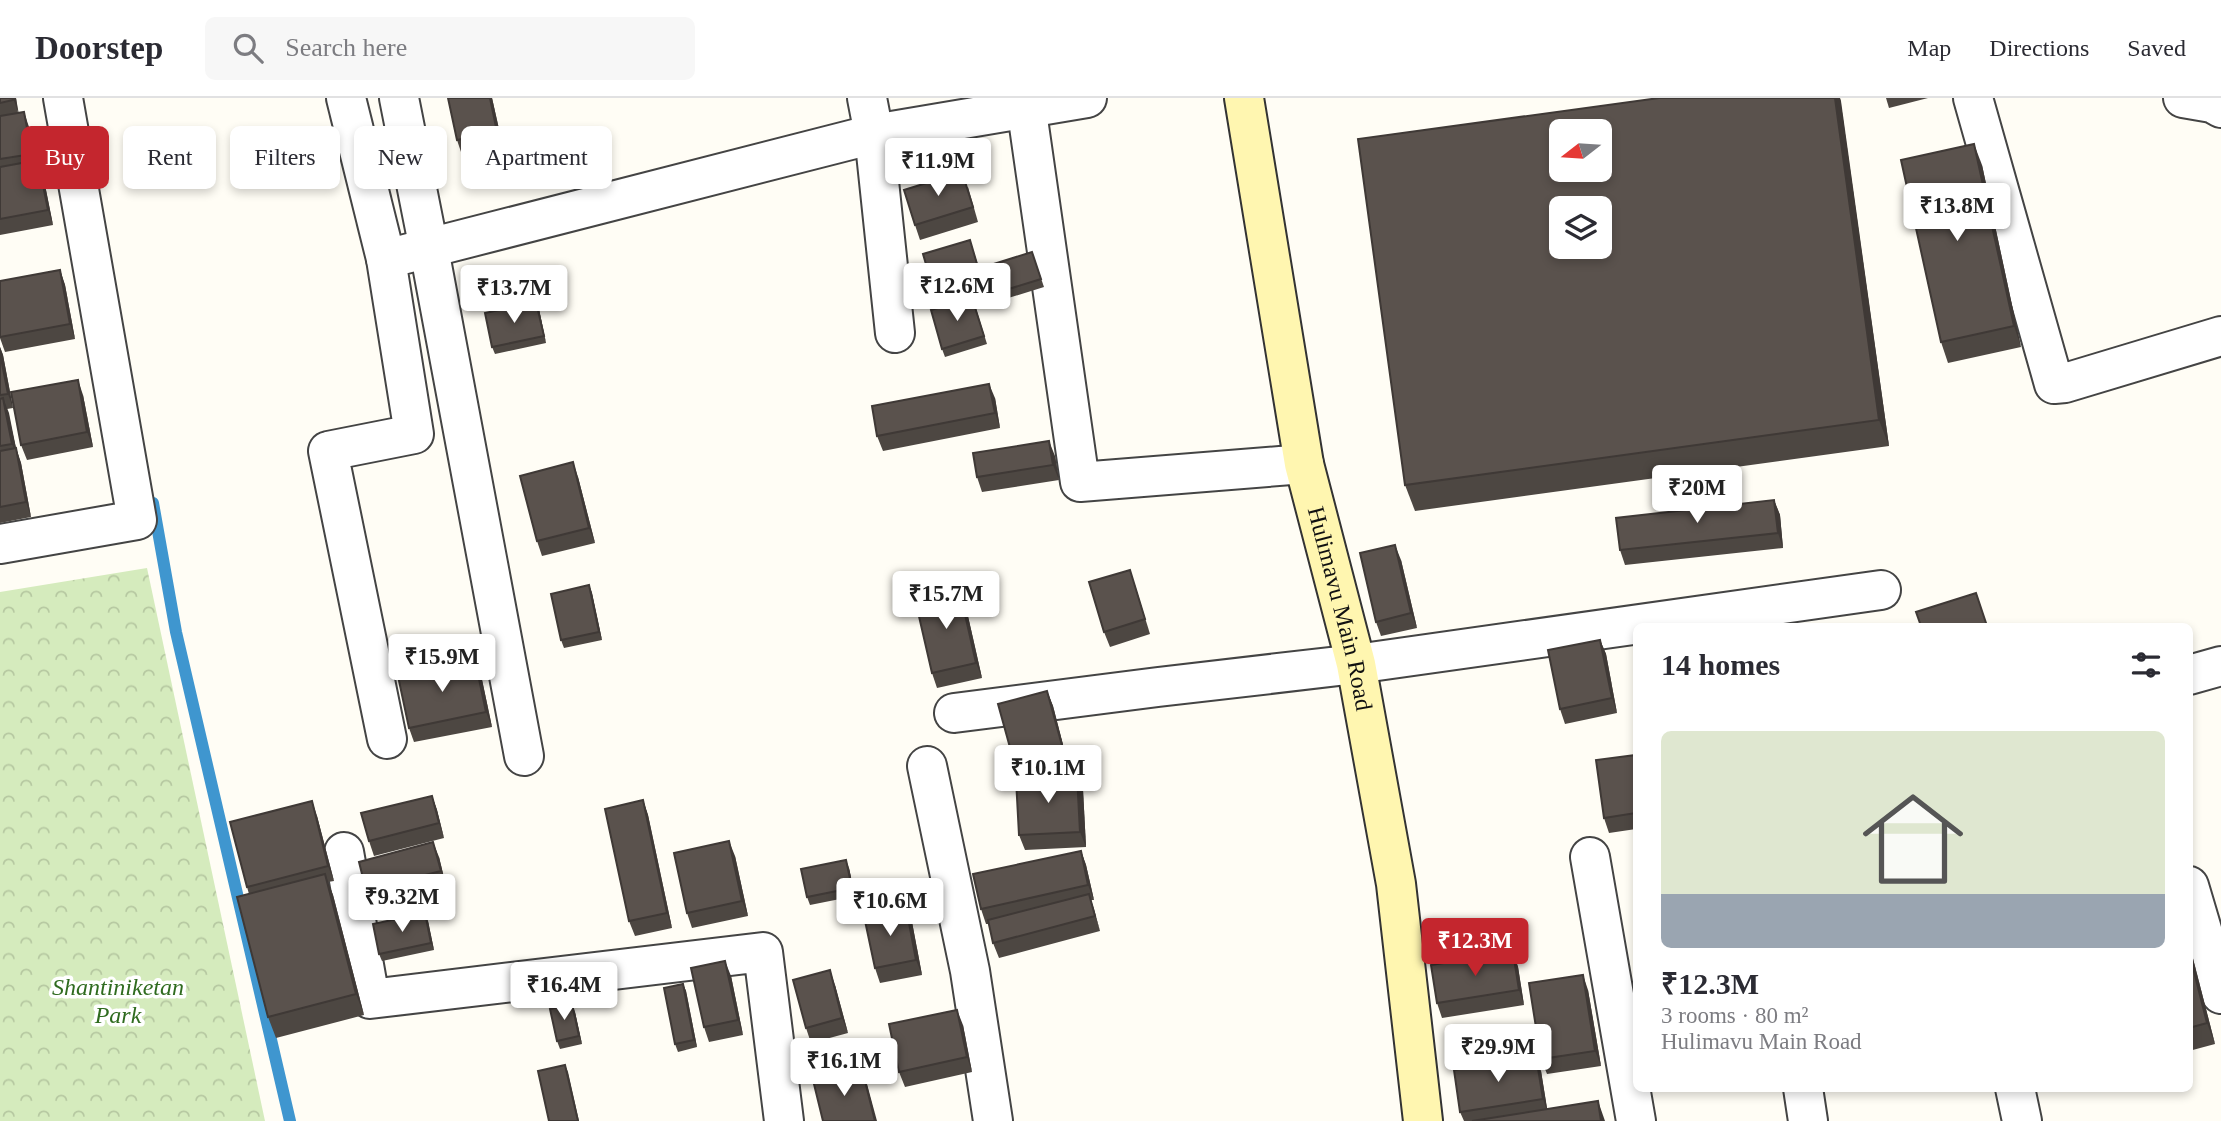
<!DOCTYPE html>
<html lang="en">
<head>
<meta charset="utf-8">
<style>
	:root { --surface:#fff; --page:#f7f7f7; --text:#2b2b33; --muted:#7c7c81; --line:#e1e1e2; --accent:#c4262e }
	body { margin:0; font-family:Georgia,serif; background:var(--page); color:var(--text); height:100vh; display:flex; flex-direction:column; font-size:26px; white-space:nowrap }
	* { box-sizing:border-box; margin:0 }
	p { font-size:23px; color:var(--muted) }
	.icon { flex:none; width:38px; height:38px; fill:none; stroke:currentColor; stroke-width:2; stroke-linecap:round; stroke-linejoin:round }
	.map { position:relative; flex:1; overflow:hidden }
	.sheet { position:absolute; left:1633px; top:525px; width:560px; height:469px; display:flex; flex-direction:column; background:var(--surface); border-radius:10px; box-shadow:0 4px 10px #0003 }
	.sheet>* { flex:none }
	.top-card { position:absolute; left:21px; top:28px; width:665px; height:63px; display:flex; gap:14px }
	.needle { width:46px; rotate:253deg }
	.controls { position:absolute; left:1549px; top:21px; display:grid; gap:14px }
	.controls a { display:grid; place-items:center; width:63px; height:63px; border-radius:10px; background:var(--surface); box-shadow:0 4px 10px #0003; font-size:35px }
	.price { position:absolute; translate:-50% -60px; padding:0 16px; border-radius:7px; background:#fff; color:#222; font-size:23px; line-height:46px; filter:drop-shadow(0 2px 4px #0008) }
	.price::after { content:''; position:absolute; left:50%; top:42px; width:21px; height:16px; margin-left:-10px; background:inherit; clip-path:polygon(0 0,100% 0,50% 100%) }
	.price.current { background:var(--accent); color:#fff }
	ul { padding:0; list-style:none }
	li { display:grid; align-content:center; gap:14px; height:371px; padding:0 28px }
	li span { display:grid; place-items:center; height:217px; border-radius:10px; color:#555 }
	li>.icon { margin-inline-start:auto }
	span .icon { width:126px; height:126px; fill:#fffc; stroke-width:1 }
	li b { font-size:30px }
	h2 { display:flex; justify-content:space-between; align-items:center; height:84px; padding:0 28px; font-size:30px }
	.chip { padding:0 24px; border-radius:10px; background:var(--surface); box-shadow:0 4px 10px #0003; font-size:24px; line-height:63px }
	.chip.current { background:var(--accent); color:#fff }
	header { display:flex; align-items:center; gap:42px; box-sizing:border-box; height:98px; padding:0 35px; background:var(--surface); border-bottom:2px solid var(--line) }
	header strong { font-size:33px }
	nav { display:flex; gap:38px; margin-inline-start:auto; font-size:24px }
	.search { width:490px; height:63px; background:var(--page); display:flex; align-items:center; gap:18px; box-sizing:border-box; padding:0 24px; border-radius:10px; color:var(--muted); font-size:26px }
	.map>svg:first-child { display:block }
	.park { fill:url(#park-crowns) }
	.lines { fill:none; stroke-linecap:round; stroke-linejoin:round }
	.stream { stroke:#3f96cf; stroke-width:12 }
	.street-casing { stroke:#444; stroke-width:42 }
	.secondary-casing { stroke:#333; stroke-width:42 }
	.street { stroke:#fff; stroke-width:38 }
	.secondary { stroke:#fff6b0; stroke-width:38 }
	.wall { fill:#4d4742 }
	.shaded-wall { fill:#3f3936 }
	.building { fill:#5a524d; stroke:#3f3936; stroke-width:2; fill-rule:evenodd }
	.labels { text-anchor:middle; stroke-width:7; stroke-linejoin:round; paint-order:stroke }
	.street-label { font-size:24px; fill:#111; stroke:#fff }
	.park-label { font-size:24px; font-style:italic; fill:#2f6b1f; stroke:#fff }
</style>
</head>
<body>
<header>
<strong>Doorstep</strong>
<div class="search"><svg class="icon" aria-label="search" viewBox="0 0 24 24"><circle cx="10" cy="10" r="6"/><path d="M15 15l6 6"/></svg>Search here</div>
<nav><a>Map</a><a>Directions</a><a>Saved</a></nav>
</header>
<div class="map">
<svg width="2221" height="1023" viewBox="0 0 2221 1023">
	<defs>
		<pattern id="park-crowns" width="20" height="18" patternUnits="userSpaceOnUse" patternTransform="scale(1.75)"><rect width="20" height="18" fill="#d5ebbd"/><path d="M2 6a3 3 0 1 1 6 0M12 15a3 3 0 1 1 6 0" fill="none" stroke="#b6c8a1"/></pattern>
	</defs>
	<rect width="100%" height="100%" fill="#fffdf5"/>
	<polygon class="park" points="147,470 265,1023 0,1023 0,494"/>
	<g class="lines">
		<polyline class="stream" points="153,405 176,534 290,1023"/>
		<g class="street-casing">
			<g id="street">
				<polyline points="346,0 386,161"/>
				<polyline points="399,0 429,151 524,658"/>
				<polyline points="867,0 874,36 895,235"/>
				<polyline points="1025,0 1080,384 1304,366"/>
				<polyline points="1973,0 2054,286 2065,285 2221,238"/>
				<polyline points="2183,0 2212,5 2221,10"/>
				<polyline points="0,446 137,422 63,0"/>
				<polyline points="2189,577 2221,568"/>
				<polyline points="954,615 1158,589 1356,566 1881,492"/>
				<polyline points="387,641 328,353 414,336 386,161 874,36 1087,0"/>
				<polyline points="927,668 970,873 993,1023"/>
				<polyline points="344,754 370,901 763,854 784,1023"/>
				<polyline points="1590,759 1636,1023"/>
				<polyline points="2189,788 2221,896"/>
				<polyline points="1803,990 1808,1023"/>
				<polyline points="2015,990 2022,1023"/>
			</g>
		</g>
		<g class="secondary-casing">
			<g id="secondary">
				<path id="s1" d="M 1244,0 L 1304,366 L 1356,566 L 1396,786 L 1423,1023"/>
			</g>
		</g>
		<use href="#street" class="street"/>
		<use href="#secondary" class="secondary"/>
	</g>
	<g class="wall">
		<polygon points="0,0 16,0 18,15 29,29 36,62 43,77 53,127 0,137"/>
		<polygon points="448,0 492,0 503,49 462,57 457,42"/>
		<polygon points="1659,0 1840,0 1889,348 1415,413 1405,387"/>
		<polygon points="1886,0 1928,0 1889,10"/>
		<polygon points="1982,67 2021,249 1948,265 1941,244"/>
		<polygon points="968,89 978,124 920,142 915,127"/>
		<polygon points="970,142 979,170 1032,154 1044,189 989,206 979,174 933,188 923,156"/>
		<polygon points="60,172 65,187 75,241 5,254 0,240 0,183"/>
		<polygon points="536,204 539,211 546,245 495,256 492,249"/>
		<polygon points="975,207 987,246 945,259 942,251"/>
		<polygon points="0,249 3,257 13,310 7,311 16,350 21,365 31,419 0,425"/>
		<polygon points="83,297 93,349 27,362 21,347"/>
		<polygon points="995,300 1000,330 883,353 877,338"/>
		<polygon points="1055,358 1059,382 982,394 977,379"/>
		<polygon points="578,379 595,445 542,458 537,443"/>
		<polygon points="1774,402 1780,417 1783,450 1625,467 1620,452"/>
		<polygon points="1401,462 1417,530 1381,538 1376,524"/>
		<polygon points="589,487 592,495 602,542 564,550 561,542"/>
		<polygon points="1135,487 1150,536 1110,549 1104,534"/>
		<polygon points="959,490 965,505 982,580 937,590 932,575"/>
		<polygon points="1600,542 1606,556 1617,615 1565,626 1560,611"/>
		<polygon points="475,562 481,577 492,629 414,644 409,630"/>
		<polygon points="1047,593 1053,608 1068,666 1019,679 1014,664"/>
		<polygon points="1636,657 1636,731 1609,735 1604,720"/>
		<polygon points="1077,677 1083,692 1086,749 1025,752 1019,737"/>
		<polygon points="432,698 437,712 444,740 374,758 369,743"/>
		<polygon points="643,702 648,717 672,830 635,838 629,823"/>
		<polygon points="317,718 334,783 328,784 333,797 364,917 276,940 268,919 249,796 247,789"/>
		<polygon points="1081,753 1086,767 1094,802 1091,802 1100,833 999,860 993,845 989,826 986,826 981,811"/>
		<polygon points="735,758 748,818 692,830 687,815"/>
		<polygon points="439,759 446,788 371,807 366,792"/>
		<polygon points="849,770 855,798 810,807 807,799"/>
		<polygon points="906,809 912,824 922,877 880,885 875,870"/>
		<polygon points="428,823 434,852 382,863 379,856"/>
		<polygon points="2189,845 2215,946 2189,953"/>
		<polygon points="1513,854 1518,869 1524,907 1442,920 1437,905"/>
		<polygon points="731,878 743,937 709,944 704,929"/>
		<polygon points="683,886 686,893 697,949 678,954 675,946"/>
		<polygon points="835,887 848,935 811,945 806,930"/>
		<polygon points="1588,892 1601,968 1547,976 1541,961"/>
		<polygon points="575,914 582,946 560,951 557,943"/>
		<polygon points="963,927 972,974 905,989 899,974"/>
		<polygon points="1541,973 1547,1011 1605,1023 1464,1023 1460,1014"/>
	</g>
	<g class="shaded-wall">
		<polygon points="13,0 16,0 19,17"/>
		<polygon points="490,0 492,0 503,49 497,34"/>
		<polygon points="1835,0 1840,0 1841,3 1889,348 1879,322"/>
		<polygon points="24,14 29,29 37,71 32,56"/>
		<polygon points="1974,46 1982,67 2021,249 2014,228"/>
		<polygon points="38,62 43,77 53,127 48,112"/>
		<polygon points="60,172 65,187 75,241 70,226"/>
		<polygon points="536,204 539,211 546,245 544,238"/>
		<polygon points="0,249 3,257 13,310 8,296 0,255"/>
		<polygon points="78,282 83,297 93,349 87,334"/>
		<polygon points="989,286 995,300 1000,330 995,315"/>
		<polygon points="3,300 9,315 18,360 12,346"/>
		<polygon points="1049,343 1055,358 1059,382 1053,367"/>
		<polygon points="16,350 21,365 31,419 26,404"/>
		<polygon points="573,364 578,379 595,445 589,430"/>
		<polygon points="1774,402 1780,417 1783,450 1778,435"/>
		<polygon points="1395,447 1401,462 1417,530 1411,515"/>
		<polygon points="589,487 592,495 602,542 599,534"/>
		<polygon points="959,490 965,505 982,580 976,565"/>
		<polygon points="1600,542 1606,556 1617,615 1612,600"/>
		<polygon points="475,562 481,577 492,629 486,614"/>
		<polygon points="1047,593 1053,608 1068,666 1063,651"/>
		<polygon points="1077,677 1083,692 1086,749 1080,734"/>
		<polygon points="432,698 437,712 444,740 439,725"/>
		<polygon points="643,702 648,717 672,830 667,815"/>
		<polygon points="312,703 317,718 334,783 328,768"/>
		<polygon points="729,743 735,758 748,818 742,803"/>
		<polygon points="433,744 439,759 446,788 441,773"/>
		<polygon points="1081,753 1086,767 1094,802 1088,787"/>
		<polygon points="846,762 849,770 855,798 852,790"/>
		<polygon points="325,776 333,797 364,917 356,896"/>
		<polygon points="1089,796 1094,811 1100,833 1095,818"/>
		<polygon points="906,809 912,824 922,877 916,862"/>
		<polygon points="425,815 428,823 434,852 431,845"/>
		<polygon points="2189,845 2215,946 2207,925 2189,854"/>
		<polygon points="1513,854 1518,869 1524,907 1519,892"/>
		<polygon points="725,863 731,878 743,937 738,922"/>
		<polygon points="830,872 835,887 848,935 842,920"/>
		<polygon points="1583,877 1588,892 1601,968 1595,953"/>
		<polygon points="683,886 686,893 697,949 694,942"/>
		<polygon points="572,906 575,914 582,946 579,938"/>
		<polygon points="957,912 963,927 972,974 967,959"/>
		<polygon points="1536,958 1541,973 1548,1016 1543,1001"/>
		<polygon points="565,967 568,974 579,1023 578,1023"/>
		<polygon points="862,971 867,986 877,1023 875,1023"/>
		<polygon points="1598,1003 1605,1023 1601,1023"/>
	</g>
	<g class="building">
		<polygon points="0,0 13,0 13,2 0,5"/>
		<polygon points="448,0 490,0 497,34 457,42"/>
		<path d="M 1659,0 L 1835,0 L 1879,322 L 1405,387 L 1358,41 ZM 1561,33 L 1600,33 L 1600,72 L 1561,72 ZM 1561,110 L 1600,110 L 1600,149 L 1561,149 Z"/>
		<polygon points="24,14 32,56 0,61 0,18"/>
		<polygon points="1974,46 2014,228 1941,244 1901,62"/>
		<polygon points="38,62 48,112 0,121 0,69"/>
		<polygon points="962,74 973,109 915,127 904,92"/>
		<polygon points="970,142 977,166 930,180 923,156"/>
		<polygon points="1032,154 1041,181 986,198 978,171"/>
		<polygon points="60,172 70,226 0,239 0,183"/>
		<polygon points="972,200 984,238 942,251 931,212"/>
		<polygon points="536,204 544,238 492,249 485,215"/>
		<polygon points="0,255 8,296 0,297"/>
		<polygon points="78,282 87,334 21,347 11,294"/>
		<polygon points="989,286 995,315 877,338 872,308"/>
		<polygon points="3,300 12,346 0,348 0,301"/>
		<polygon points="1049,343 1053,367 977,379 973,355"/>
		<polygon points="16,350 26,404 0,409 0,353"/>
		<polygon points="573,364 589,430 537,443 520,378"/>
		<polygon points="1774,402 1778,435 1620,452 1616,420"/>
		<polygon points="1395,447 1411,515 1376,524 1360,455"/>
		<polygon points="1130,472 1145,521 1104,534 1089,484"/>
		<polygon points="589,487 599,534 561,542 551,496"/>
		<polygon points="959,490 976,565 932,575 915,501"/>
		<polygon points="1976,495 1987,528 1921,528 1916,514"/>
		<polygon points="1600,542 1612,600 1560,611 1548,552"/>
		<polygon points="475,562 486,614 409,630 398,578"/>
		<polygon points="1047,593 1063,651 1014,664 998,606"/>
		<polygon points="1636,657 1636,715 1604,720 1596,662"/>
		<polygon points="1077,677 1080,734 1019,737 1016,681"/>
		<polygon points="432,698 439,725 369,743 361,715"/>
		<polygon points="643,702 667,815 629,823 605,711"/>
		<polygon points="312,703 328,768 247,789 230,724"/>
		<polygon points="729,743 742,803 687,815 674,755"/>
		<polygon points="433,744 441,773 366,792 359,764"/>
		<polygon points="1081,753 1088,787 981,811 973,776"/>
		<polygon points="846,762 852,790 807,799 801,771"/>
		<polygon points="325,776 356,896 268,919 237,799"/>
		<polygon points="1089,796 1095,818 993,845 988,822"/>
		<polygon points="906,809 916,862 875,870 864,818"/>
		<polygon points="425,815 431,845 379,856 373,826"/>
		<polygon points="1513,854 1519,892 1437,905 1431,867"/>
		<polygon points="2189,854 2207,925 2189,930"/>
		<polygon points="725,863 738,922 704,929 691,870"/>
		<polygon points="830,872 842,920 806,930 793,882"/>
		<polygon points="1583,877 1595,953 1541,961 1529,885"/>
		<polygon points="683,886 694,942 675,946 664,890"/>
		<polygon points="572,906 579,938 557,943 550,911"/>
		<polygon points="957,912 967,959 899,974 889,926"/>
		<polygon points="1536,958 1543,1001 1460,1014 1454,972"/>
		<polygon points="565,967 578,1023 549,1023 538,973"/>
		<polygon points="862,971 875,1023 823,1023 813,982"/>
		<polygon points="1598,1003 1601,1023 1472,1023"/>
	</g>
	<g class="labels">
		<g class="street-label">
			<text dy="8" stroke="none"><textPath href="#s1" startOffset="520">Hulimavu Main Road</textPath></text>
		</g>
		<g class="park-label">
			<text x="118" y="897">Shantiniketan<tspan x="118" dy="28">Park</tspan></text>
		</g>
	</g>
</svg>
<div class="controls">
<a><svg class="needle" viewBox="-14 -14 28 28"><path d="M0-13l5 13h-10z" fill="#e53935"/><path d="M0 13l5-13h-10z" fill="#7c7c81"/></svg></a>
<a><svg class="icon" aria-label="layers" viewBox="0 0 24 24"><path d="M12 4l9 5-9 5-9-5zM3 14l9 5 9-5"/></svg></a>
</div>
<b class="price" style="left:938px;top:100px">₹11.9M</b>
<b class="price" style="left:1957px;top:145px">₹13.8M</b>
<b class="price" style="left:957px;top:225px">₹12.6M</b>
<b class="price" style="left:514px;top:227px">₹13.7M</b>
<b class="price" style="left:1697px;top:427px">₹20M</b>
<b class="price" style="left:946px;top:533px">₹15.7M</b>
<b class="price" style="left:442px;top:596px">₹15.9M</b>
<b class="price" style="left:1048px;top:707px">₹10.1M</b>
<b class="price" style="left:402px;top:836px">₹9.32M</b>
<b class="price" style="left:890px;top:840px">₹10.6M</b>
<b class="price current" style="left:1475px;top:880px">₹12.3M</b>
<b class="price" style="left:564px;top:924px">₹16.4M</b>
<b class="price" style="left:1498px;top:986px">₹29.9M</b>
<b class="price" style="left:844px;top:1000px">₹16.1M</b>
<div class="top-card">
<a class="chip current">Buy</a>
<a class="chip">Rent</a>
<a class="chip">Filters</a>
<a class="chip">New</a>
<a class="chip">Apartment</a>
</div>
<section class="sheet">
<h2>14 homes<svg class="icon" aria-label="filters" viewBox="0 0 24 24"><path d="M4 7h16M4 17h16"/><circle cx="9" cy="7" r="2"/><circle cx="15" cy="17" r="2"/></svg></h2>
<ul>
<li><span style="background:linear-gradient(#dfe7d0 75%,#9aa5b1 0)"><svg class="icon" aria-label="home" viewBox="0 0 24 24"><path d="M3 11l9-7 9 7M6 9v11h12V9"/></svg></span><div><b>₹12.3M</b><p>3 rooms · 80 m²</p><p>Hulimavu Main Road</p></div></li>
</ul>
</section>
</div>
</body>
</html>
